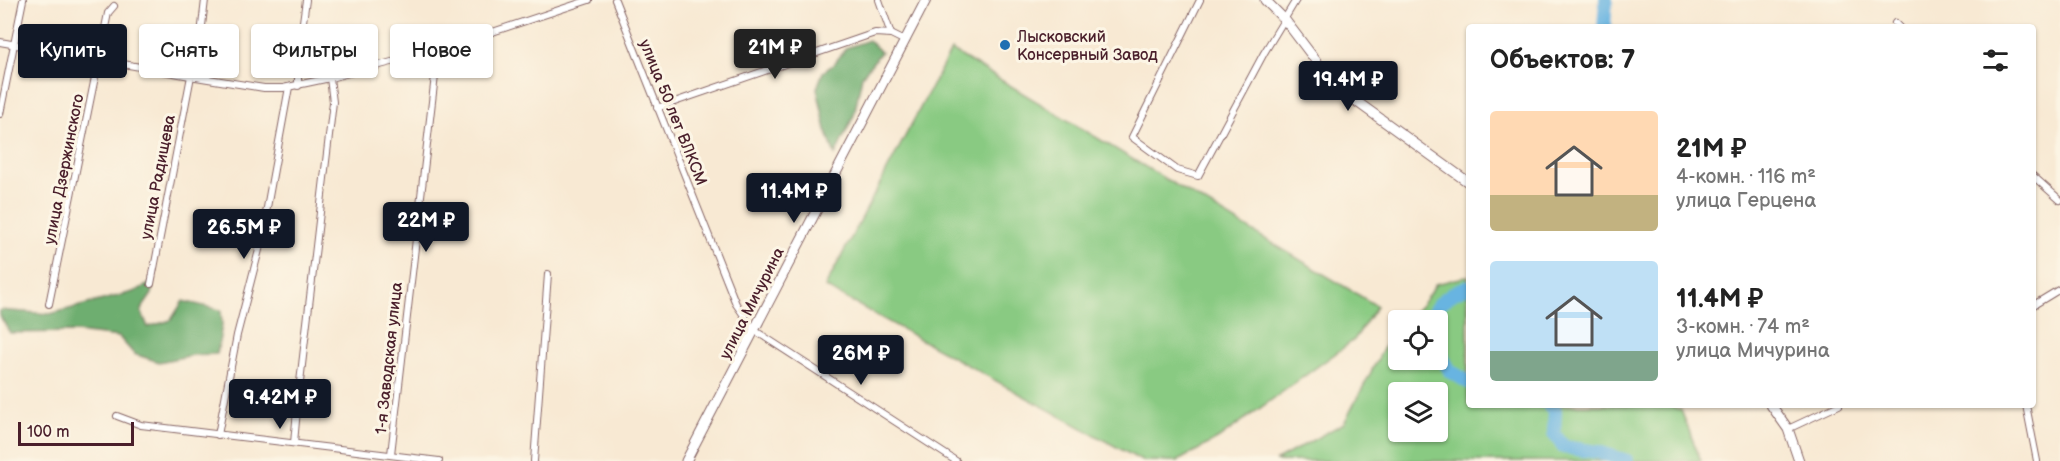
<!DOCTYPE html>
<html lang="ru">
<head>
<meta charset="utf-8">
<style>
	:root { --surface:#fff; --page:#f6f6f6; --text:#222; --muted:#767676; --accent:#111827 }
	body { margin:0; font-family:"Balsamiq Sans",sans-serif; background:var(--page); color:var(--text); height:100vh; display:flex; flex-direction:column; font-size:22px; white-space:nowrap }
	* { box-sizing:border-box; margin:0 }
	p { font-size:20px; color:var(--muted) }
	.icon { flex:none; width:33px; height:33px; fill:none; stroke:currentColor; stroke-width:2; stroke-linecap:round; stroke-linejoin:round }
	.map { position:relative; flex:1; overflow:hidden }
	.sheet { position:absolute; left:1466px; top:24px; width:570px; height:384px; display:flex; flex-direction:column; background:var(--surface); border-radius:6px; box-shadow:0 2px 4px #0004 }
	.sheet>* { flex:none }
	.guide { position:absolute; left:18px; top:24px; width:570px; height:54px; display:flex; gap:12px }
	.fabs { position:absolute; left:1388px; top:310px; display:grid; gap:12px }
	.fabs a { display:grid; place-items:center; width:60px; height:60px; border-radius:6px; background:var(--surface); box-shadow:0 2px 4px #0004; font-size:30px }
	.scale { position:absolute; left:18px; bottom:15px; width:116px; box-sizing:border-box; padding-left:6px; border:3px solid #4a1f2b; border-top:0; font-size:16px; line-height:21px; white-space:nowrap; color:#4a1f2b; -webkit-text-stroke:4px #fcf5e5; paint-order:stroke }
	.price { position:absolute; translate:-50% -51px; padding:0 14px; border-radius:6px; background:var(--accent); color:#fff; font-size:20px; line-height:39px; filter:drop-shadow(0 2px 3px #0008) }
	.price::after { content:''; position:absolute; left:50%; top:36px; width:18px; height:14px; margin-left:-9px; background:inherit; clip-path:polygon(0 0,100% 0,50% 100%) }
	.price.on { background:#222; color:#fff }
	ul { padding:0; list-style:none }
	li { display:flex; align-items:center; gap:18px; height:150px; padding:0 24px }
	li span { display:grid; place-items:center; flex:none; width:168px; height:120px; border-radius:6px; color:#555 }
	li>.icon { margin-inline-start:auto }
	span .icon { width:72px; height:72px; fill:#fffc; stroke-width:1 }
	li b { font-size:26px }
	h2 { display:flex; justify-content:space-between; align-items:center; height:72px; padding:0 24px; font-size:26px }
	.pill { padding:0 21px; border-radius:6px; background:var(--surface); box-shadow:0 2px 4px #0004; font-size:21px; line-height:54px }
	.pill.on { background:var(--accent); color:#fff }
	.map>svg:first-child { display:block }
	.green { fill:#89ca82; stroke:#6a7456; stroke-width:1.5; fill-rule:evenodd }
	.forest { fill:#6eae70; stroke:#5c664e; stroke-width:1.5 }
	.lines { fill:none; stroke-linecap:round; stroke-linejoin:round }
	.river { stroke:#68b4e1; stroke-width:14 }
	.minor-casing { stroke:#876666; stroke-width:8 }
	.secondary-casing { stroke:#876666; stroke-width:11 }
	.minor { stroke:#fff; stroke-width:6 }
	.secondary { stroke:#fff; stroke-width:9 }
	.poi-dot { fill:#1f6fb2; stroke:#fcf5e5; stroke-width:2 }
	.labels { text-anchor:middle; stroke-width:6; stroke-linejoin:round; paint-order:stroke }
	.poi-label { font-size:16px; fill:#4a1f2b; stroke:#fcf5e5; text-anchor:start }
	.street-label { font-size:16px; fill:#4a1f2b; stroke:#fcf5e5 }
</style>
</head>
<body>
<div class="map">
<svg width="2060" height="461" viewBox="0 0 2060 461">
	<rect width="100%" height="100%" fill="#fcf5e5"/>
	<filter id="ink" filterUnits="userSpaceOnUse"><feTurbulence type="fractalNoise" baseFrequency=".0167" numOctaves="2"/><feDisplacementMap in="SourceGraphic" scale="12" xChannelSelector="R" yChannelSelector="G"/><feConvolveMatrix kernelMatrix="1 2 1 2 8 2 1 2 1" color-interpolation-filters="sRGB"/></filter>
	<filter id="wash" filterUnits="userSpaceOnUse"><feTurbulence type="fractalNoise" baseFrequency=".008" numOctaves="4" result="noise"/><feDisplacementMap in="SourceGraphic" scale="24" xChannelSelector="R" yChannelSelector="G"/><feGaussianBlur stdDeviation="1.35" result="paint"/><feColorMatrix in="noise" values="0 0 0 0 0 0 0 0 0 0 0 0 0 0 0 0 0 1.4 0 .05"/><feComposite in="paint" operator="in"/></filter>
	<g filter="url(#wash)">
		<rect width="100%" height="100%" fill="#f8e9d3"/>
		<g class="green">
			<polygon points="951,50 1377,306 1354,340 1219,438 1178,461 1142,461 825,287"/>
			<path d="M 1468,276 L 1468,405 L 1668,405 L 1681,410 L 1701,461 L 1275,461 L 1344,423 L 1388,340 L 1398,330 L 1398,360 L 1437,360 L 1437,321 L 1406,321 L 1423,303 L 1436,284 ZM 1398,393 L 1437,393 L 1437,432 L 1398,432 Z"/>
		</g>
		<g class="forest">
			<polygon points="869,40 881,52 862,76 854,115 835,155 826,130 817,88 823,72 834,64 846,48"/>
			<polygon points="152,283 152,294 141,310 148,327 171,320 183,301 221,310 222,325 217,354 193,355 159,362 134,354 119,337 76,332 10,333 0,316 0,310 50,314 133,292"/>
		</g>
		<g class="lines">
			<g class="river">
				<polyline points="1604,27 1606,0"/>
				<path d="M 1429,321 C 1437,302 1450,293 1468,287"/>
				<polyline points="1437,348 1450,371 1468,382"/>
				<polyline points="1549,405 1555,410 1554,434 1564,447 1598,452 1627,461"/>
			</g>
		</g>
	</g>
	<g filter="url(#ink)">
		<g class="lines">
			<g class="minor-casing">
				<g id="minor">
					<polyline points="615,0 736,304 754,330 956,461"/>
					<polyline points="879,0 891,34 905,41"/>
					<polyline points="1200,0 1132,137 1177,170 1198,176 1264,53 1296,0"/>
					<polyline points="1895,23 1899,27"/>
					<polyline points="0,42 196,77 264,88 283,88 330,78 438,50 589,0"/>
					<polyline points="196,77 205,0"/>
					<polyline points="298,86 298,58 306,0"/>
					<polyline points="657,108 875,33 891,34"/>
					<polyline points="0,114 23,0"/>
					<polyline points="2032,175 2060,200"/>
					<polyline points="151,284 191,76"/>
					<polyline points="49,304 108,13 114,6"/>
					<polyline points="2032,306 2060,289"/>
					<polyline points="2026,405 2037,461"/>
					<polyline points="117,416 141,425 439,461"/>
					<polyline points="1788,429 1839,405"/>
					<polyline points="218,435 237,335 260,246 289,87"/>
					<polyline points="294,443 298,399 333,102 330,78"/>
					<polyline points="391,454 438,50"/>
					<polyline points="534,461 548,274"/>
				</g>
			</g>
			<g class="secondary-casing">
				<g id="secondary">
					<polyline points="1265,0 1285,20 1335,86 1468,182"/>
					<polyline points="1771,405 1788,429 1799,461"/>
					<polyline points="686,461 926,0"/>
				</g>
			</g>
			<use href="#minor" class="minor"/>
			<use href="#secondary" class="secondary"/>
		</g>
	</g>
	<circle class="poi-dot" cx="1005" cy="45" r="6"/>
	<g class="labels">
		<g class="poi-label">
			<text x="1017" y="42">Лысковский<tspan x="1017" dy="18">Консервный Завод</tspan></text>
		</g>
		<g class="street-label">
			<text transform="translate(674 112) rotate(68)" y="6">улица 50 лет ВЛКСМ</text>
			<text transform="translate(63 169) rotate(-79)" y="6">улица Дзержинского</text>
			<text transform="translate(157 177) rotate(-79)" y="6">улица Радищева</text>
			<text transform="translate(751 303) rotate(-63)" y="6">улица Мичурина</text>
			<text transform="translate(388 358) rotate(-84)" y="6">1-я Заводская улица</text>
		</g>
	</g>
</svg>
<div class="fabs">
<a><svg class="icon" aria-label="locate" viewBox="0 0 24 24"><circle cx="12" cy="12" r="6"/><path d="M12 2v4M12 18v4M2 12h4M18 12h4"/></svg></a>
<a><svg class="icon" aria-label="layers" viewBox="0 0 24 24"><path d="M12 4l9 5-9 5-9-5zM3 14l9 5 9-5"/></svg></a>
</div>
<div class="scale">100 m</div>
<b class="price on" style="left:775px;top:80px">21M ₽</b>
<b class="price" style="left:1348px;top:112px">19.4M ₽</b>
<b class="price" style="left:794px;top:224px">11.4M ₽</b>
<b class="price" style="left:426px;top:253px">22M ₽</b>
<b class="price" style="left:244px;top:260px">26.5M ₽</b>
<b class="price" style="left:861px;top:386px">26M ₽</b>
<b class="price" style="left:280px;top:430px">9.42M ₽</b>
<div class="guide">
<a class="pill on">Купить</a>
<a class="pill">Снять</a>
<a class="pill">Фильтры</a>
<a class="pill">Новое</a>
</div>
<section class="sheet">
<h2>Объектов: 7<svg class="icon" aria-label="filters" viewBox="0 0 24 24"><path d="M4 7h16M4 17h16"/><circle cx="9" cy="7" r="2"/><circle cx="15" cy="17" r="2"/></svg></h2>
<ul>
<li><span style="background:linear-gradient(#ffd9b3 70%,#c2b280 0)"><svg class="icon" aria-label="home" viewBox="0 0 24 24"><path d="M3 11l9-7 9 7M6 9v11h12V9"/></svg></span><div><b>21M ₽</b><p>4-комн. · 116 m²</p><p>улица Герцена</p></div></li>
<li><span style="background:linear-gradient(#bfe0f5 75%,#7fa58c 0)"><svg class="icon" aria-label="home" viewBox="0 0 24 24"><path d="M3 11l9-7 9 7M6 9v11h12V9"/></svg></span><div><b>11.4M ₽</b><p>3-комн. · 74 m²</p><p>улица Мичурина</p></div></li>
</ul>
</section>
</div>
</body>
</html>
